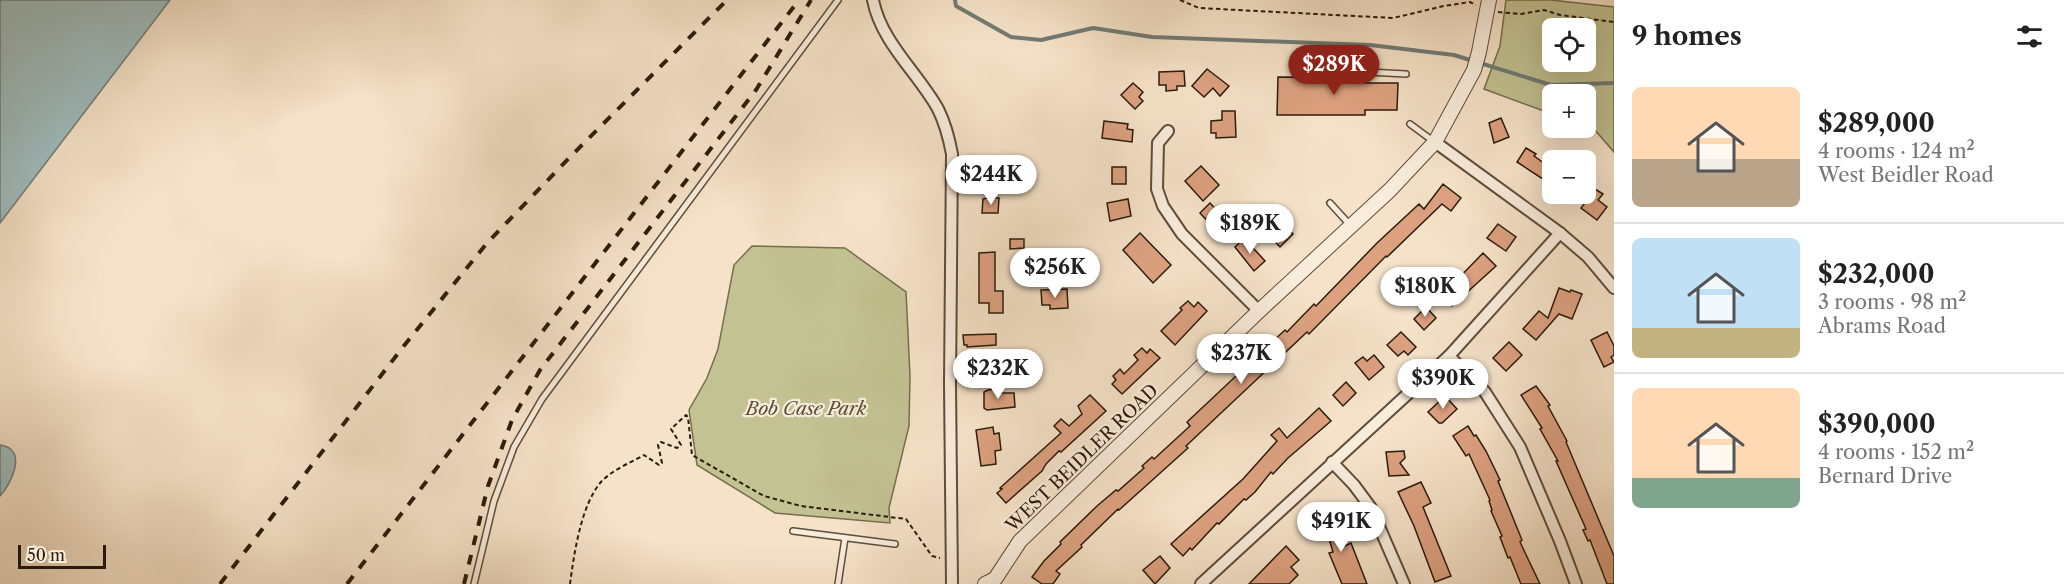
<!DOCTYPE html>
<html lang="en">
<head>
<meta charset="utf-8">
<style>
	:root { --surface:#fff; --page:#f2f2f2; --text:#222; --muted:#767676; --line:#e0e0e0; --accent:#8f2418 }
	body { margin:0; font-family:"Libre Caslon Text",serif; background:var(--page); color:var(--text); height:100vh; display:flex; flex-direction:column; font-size:22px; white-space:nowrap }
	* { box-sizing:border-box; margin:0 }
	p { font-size:20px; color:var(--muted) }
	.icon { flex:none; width:33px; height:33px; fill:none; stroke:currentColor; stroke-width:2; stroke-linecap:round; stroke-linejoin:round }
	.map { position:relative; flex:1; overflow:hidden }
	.drawer { display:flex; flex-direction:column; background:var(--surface); width:450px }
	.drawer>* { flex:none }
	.controls { position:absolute; left:1542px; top:18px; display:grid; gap:12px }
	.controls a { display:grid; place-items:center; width:54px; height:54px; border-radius:9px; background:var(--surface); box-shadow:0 6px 24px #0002; font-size:30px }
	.scale { position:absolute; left:18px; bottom:15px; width:88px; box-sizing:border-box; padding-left:6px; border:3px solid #2b1b0b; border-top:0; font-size:16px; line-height:21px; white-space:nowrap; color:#2b1b0b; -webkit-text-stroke:4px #f8ecdb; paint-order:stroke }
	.price { position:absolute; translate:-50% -51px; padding:0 14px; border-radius:21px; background:#fff; color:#222; font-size:20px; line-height:39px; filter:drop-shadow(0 2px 3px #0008) }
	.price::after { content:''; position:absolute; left:50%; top:36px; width:18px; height:14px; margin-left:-9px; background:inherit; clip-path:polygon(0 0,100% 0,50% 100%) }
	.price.on { background:var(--accent); color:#fff }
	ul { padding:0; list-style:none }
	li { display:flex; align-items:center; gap:18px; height:150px; padding:0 18px }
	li+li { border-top:2px solid var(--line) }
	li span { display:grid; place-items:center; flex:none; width:168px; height:120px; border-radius:9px; color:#555 }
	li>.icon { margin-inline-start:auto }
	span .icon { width:72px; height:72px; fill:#fffc; stroke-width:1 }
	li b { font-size:26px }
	h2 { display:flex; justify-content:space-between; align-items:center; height:72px; padding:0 18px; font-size:26px }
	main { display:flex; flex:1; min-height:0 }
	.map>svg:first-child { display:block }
	.green { fill:#c2c292; stroke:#766e4e; stroke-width:1.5; fill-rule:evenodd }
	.water { fill:#9fbcbe; stroke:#717c76; stroke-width:1.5 }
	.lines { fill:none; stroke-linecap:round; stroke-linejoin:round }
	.stream { stroke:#717c76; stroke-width:4 }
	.building { fill:#dda180; stroke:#2b1b0b; stroke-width:1.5 }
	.service-casing { stroke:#5e4d3a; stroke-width:8 }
	.minor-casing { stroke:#5e4d3a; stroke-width:14 }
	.tertiary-casing { stroke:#5e4d3a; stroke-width:16 }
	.path { stroke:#2b1b0b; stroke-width:2; stroke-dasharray:4.5 3; stroke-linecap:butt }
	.service { stroke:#f8ecdb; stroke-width:5 }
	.minor { stroke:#f8ecdb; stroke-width:10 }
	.tertiary { stroke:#f8ecdb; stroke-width:14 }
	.rail { stroke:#2b1b0b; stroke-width:4; stroke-dasharray:10 10; stroke-linecap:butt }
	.labels { text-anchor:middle; stroke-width:4.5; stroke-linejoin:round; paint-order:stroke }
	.park-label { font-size:18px; font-style:italic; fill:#584d34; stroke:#f8ecdb }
	.street-label { font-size:18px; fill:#2b1b0b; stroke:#f8ecdb }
</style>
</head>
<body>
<main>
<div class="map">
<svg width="1614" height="584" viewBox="0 0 1614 584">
	<rect width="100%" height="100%" fill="#f5e2c8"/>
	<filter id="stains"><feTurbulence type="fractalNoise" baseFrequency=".00333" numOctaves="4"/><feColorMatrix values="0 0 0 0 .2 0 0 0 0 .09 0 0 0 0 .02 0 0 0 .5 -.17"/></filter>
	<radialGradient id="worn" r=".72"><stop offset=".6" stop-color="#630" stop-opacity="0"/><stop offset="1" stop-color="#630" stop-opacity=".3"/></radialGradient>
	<g class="green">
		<path d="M 1506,0 L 1551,0 L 1614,7 L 1614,152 L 1594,129 L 1586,126 L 1586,94 L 1552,94 L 1552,114 L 1484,89 L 1500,46 ZM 1552,28 L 1586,28 L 1586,62 L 1552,62 Z"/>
		<polygon points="752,246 845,248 906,292 910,376 909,426 889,508 890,523 775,513 697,465 689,410 707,378 718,349 734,265"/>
	</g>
	<g class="water">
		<polygon points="0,0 170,0 0,223"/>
		<path d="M 0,445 C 29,449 11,484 0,496 Z"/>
	</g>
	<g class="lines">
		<g class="stream">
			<polyline points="955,0 956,6 1011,37 1041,40 1093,28 1152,37 1370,45 1454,55 1473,61"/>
			<polyline points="1480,63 1551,85 1614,83"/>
		</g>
	</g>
	<g class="building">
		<polygon points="1207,69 1229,86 1220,96 1213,88 1204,97 1192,86"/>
		<polygon points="1184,71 1185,86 1177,86 1177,90 1166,91 1166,85 1159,85 1159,72"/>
		<polygon points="1278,77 1365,78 1365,83 1398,83 1397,110 1365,110 1365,115 1277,115"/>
		<polygon points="1133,83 1143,92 1139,97 1143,101 1135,109 1121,95"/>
		<polygon points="1222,111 1235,111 1236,137 1216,138 1216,133 1211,133 1211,121 1222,120"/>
		<polygon points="1501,118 1509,137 1494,143 1489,123"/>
		<polygon points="1104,121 1128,124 1127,129 1133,130 1132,142 1102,138"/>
		<polygon points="1526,148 1536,154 1534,156 1552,169 1552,185 1517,162"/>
		<polygon points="1201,166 1219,185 1203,201 1185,181"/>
		<rect x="1112" y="167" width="14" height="17"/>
		<polygon points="1443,184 1461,198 1451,211 1442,204 1387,257 1386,256 1309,334 1307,332 1186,446 1188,448 1119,510 1118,509 1081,545 1082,547 1056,571 1060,574 1053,584 1042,584 1032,577 1044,561 1061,544 1060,542 1097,506 1116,490 1118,491 1144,468 1142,466 1152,457 1154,459 1190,426 1187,422 1285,330 1287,332 1314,304 1316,306 1377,243 1419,204 1424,209"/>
		<polygon points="1595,189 1603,194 1598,200 1607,207 1597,220 1581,208"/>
		<polygon points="987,198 999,198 998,213 982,213 983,199"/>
		<polygon points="1128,199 1131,216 1110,221 1107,203"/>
		<polygon points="1210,203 1222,216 1212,226 1200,213"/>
		<polygon points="1279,219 1293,234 1280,247 1266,232"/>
		<polygon points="1498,224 1516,237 1506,251 1487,238"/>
		<polygon points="1140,233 1171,265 1153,283 1123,250"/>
		<polygon points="1244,238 1265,261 1254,271 1235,247"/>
		<polygon points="1010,239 1024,239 1024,248 1010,249"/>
		<polygon points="995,252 995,291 1003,291 1003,313 989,313 989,303 979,303 979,253"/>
		<polygon points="1483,253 1496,266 1452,306 1440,293 1454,281 1455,282"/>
		<polygon points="1559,288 1570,292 1571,290 1582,294 1572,319 1559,314 1536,340 1523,329 1539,311 1548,318"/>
		<polygon points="1067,289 1068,308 1050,309 1050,305 1042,305 1041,290"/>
		<polygon points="1188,301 1194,307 1198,302 1207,311 1175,345 1161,331 1182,310 1180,308"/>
		<polygon points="1426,307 1436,318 1424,330 1414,319"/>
		<polygon points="1401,332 1416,347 1408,355 1404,351 1398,356 1387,345"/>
		<polygon points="1607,332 1614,346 1614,355 1611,357 1614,362 1604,367 1591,340"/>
		<polygon points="996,334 996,345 967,347 967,345 964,345 963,335"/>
		<polygon points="1509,342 1522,355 1506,371 1493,358"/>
		<polygon points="1142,348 1147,353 1150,349 1160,358 1122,394 1112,384 1116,380 1113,376 1120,369 1124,374 1138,360 1134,355"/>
		<polygon points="1374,355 1384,367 1369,380 1355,363 1363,357 1367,361"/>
		<polygon points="1346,382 1356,393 1343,406 1333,395"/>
		<polygon points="1536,386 1550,405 1548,406 1567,441 1566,442 1614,556 1614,584 1607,584 1590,540 1588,541 1583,530 1586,529 1556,461 1558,461 1540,429 1542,428 1521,395"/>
		<polygon points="996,389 996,393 1014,393 1015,407 987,410 984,408 984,392 988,390"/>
		<polygon points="1090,395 1106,411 1061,452 1059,451 1046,464 1042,471 1006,503 997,493 1002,489 1000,488 1061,433 1054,426 1061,419 1069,426 1082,414 1078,406"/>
		<polygon points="1445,396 1457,409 1442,423 1439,423 1428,412"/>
		<polygon points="1319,408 1331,421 1288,458 1273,474 1271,472 1255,492 1246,500 1244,499 1219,524 1217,523 1192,550 1190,548 1183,556 1171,544 1243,479 1277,441 1271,435 1279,428 1287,438"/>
		<polygon points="1468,426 1474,436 1476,435 1486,451 1500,480 1498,481 1522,540 1520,542 1540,584 1521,584 1510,557 1508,558 1500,537 1502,536 1491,511 1492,510 1489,501 1490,500 1469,454 1466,456 1453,436"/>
		<polygon points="993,427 994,434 999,433 1001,450 995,451 996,464 981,466 976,430"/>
		<polygon points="1404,451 1405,458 1400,463 1409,475 1389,476 1386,452"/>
		<polygon points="1421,482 1431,503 1423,507 1451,576 1435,582 1414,526 1398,492"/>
		<polygon points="1335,517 1345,546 1351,543 1367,584 1342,584 1329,553 1333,552 1328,535 1317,538 1312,522"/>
		<polygon points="1286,546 1299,560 1291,567 1298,575 1289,584 1249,584"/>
		<polygon points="1160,556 1170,568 1155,584 1143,570"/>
	</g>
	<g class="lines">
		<g class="service-casing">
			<g id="service">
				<polyline points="1330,70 1406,74"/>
				<polyline points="1410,124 1433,141"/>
				<polyline points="1330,203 1351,226"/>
				<polyline points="793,531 895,544"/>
				<polyline points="474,584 494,501 514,447 542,399 838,0"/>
				<polyline points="838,584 845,538"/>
			</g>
		</g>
		<g class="minor-casing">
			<g id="minor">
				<path d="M 873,0 C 881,42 918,73 938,109 C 945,123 949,138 952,154 L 950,384 L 952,584"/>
				<polyline points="1168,131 1158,143 1157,189 1163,206 1182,234 1259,311"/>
				<polyline points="1435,142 1560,233 1588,257 1614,288"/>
				<polyline points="1449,356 1485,392 1520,447 1560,541 1576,584"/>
				<polyline points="1332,462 1354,485 1371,508 1404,584"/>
				<polyline points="1201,584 1449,356 1560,233"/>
			</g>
		</g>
		<g class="tertiary-casing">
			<polyline id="tertiary" points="985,584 995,579 1020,541 1259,311 1390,190 1435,142 1474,70 1479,52 1489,0"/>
		</g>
		<g class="path">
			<polyline points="1180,0 1199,8 1393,18 1444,6 1470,2 1476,5"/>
			<polyline points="1498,12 1521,14 1544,10 1560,15 1614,22"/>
			<path d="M 570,584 C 574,554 581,505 601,482 C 612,470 630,463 644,455 L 659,465 L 662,463 L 658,445 L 661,442 L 677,448 L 681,445 L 671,429 L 686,415 L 688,417 L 692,455 L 764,496 L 801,506 L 906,519 L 932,556 L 940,558"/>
		</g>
		<use href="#service" class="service"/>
		<use href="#minor" class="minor"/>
		<use href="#tertiary" class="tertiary"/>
		<g class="rail">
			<polyline points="220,584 403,347 487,243 573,154 727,0"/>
			<polyline points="347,584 799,0"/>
			<polyline points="464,584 488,486 512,420 540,370 756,90 811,0"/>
		</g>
	</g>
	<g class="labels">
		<g class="park-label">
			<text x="806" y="415">Bob Case Park</text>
		</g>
		<g class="street-label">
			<text transform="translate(1082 458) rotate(-44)" y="6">WEST BEIDLER ROAD</text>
		</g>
	</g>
	<rect width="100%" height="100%" filter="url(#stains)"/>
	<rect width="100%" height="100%" fill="url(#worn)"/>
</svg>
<div class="controls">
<a><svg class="icon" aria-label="locate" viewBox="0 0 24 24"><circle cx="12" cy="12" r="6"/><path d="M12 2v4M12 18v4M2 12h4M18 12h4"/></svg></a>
<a>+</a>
<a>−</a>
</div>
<div class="scale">50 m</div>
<b class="price on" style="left:1334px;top:96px">$289K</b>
<b class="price" style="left:991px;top:206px">$244K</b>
<b class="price" style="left:1250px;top:255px">$189K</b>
<b class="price" style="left:1055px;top:299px">$256K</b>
<b class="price" style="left:1425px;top:318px">$180K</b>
<b class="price" style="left:1241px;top:385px">$237K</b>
<b class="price" style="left:998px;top:400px">$232K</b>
<b class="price" style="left:1443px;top:410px">$390K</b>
<b class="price" style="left:1341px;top:553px">$491K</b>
</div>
<section class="drawer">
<h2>9 homes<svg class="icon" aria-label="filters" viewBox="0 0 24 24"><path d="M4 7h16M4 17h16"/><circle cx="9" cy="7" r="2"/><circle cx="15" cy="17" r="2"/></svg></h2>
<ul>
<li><span style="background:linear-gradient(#ffd9b3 60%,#b9a48a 0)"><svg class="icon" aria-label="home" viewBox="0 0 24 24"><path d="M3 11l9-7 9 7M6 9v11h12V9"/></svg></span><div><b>$289,000</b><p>4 rooms · 124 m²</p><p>West Beidler Road</p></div></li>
<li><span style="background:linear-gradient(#bfe0f5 75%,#c2b280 0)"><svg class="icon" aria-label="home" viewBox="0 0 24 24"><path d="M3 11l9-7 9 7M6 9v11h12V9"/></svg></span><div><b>$232,000</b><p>3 rooms · 98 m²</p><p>Abrams Road</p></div></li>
<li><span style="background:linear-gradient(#ffd9b3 75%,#7fa58c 0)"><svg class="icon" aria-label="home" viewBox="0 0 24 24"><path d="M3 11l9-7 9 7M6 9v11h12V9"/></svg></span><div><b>$390,000</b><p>4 rooms · 152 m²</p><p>Bernard Drive</p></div></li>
</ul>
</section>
</main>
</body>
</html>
